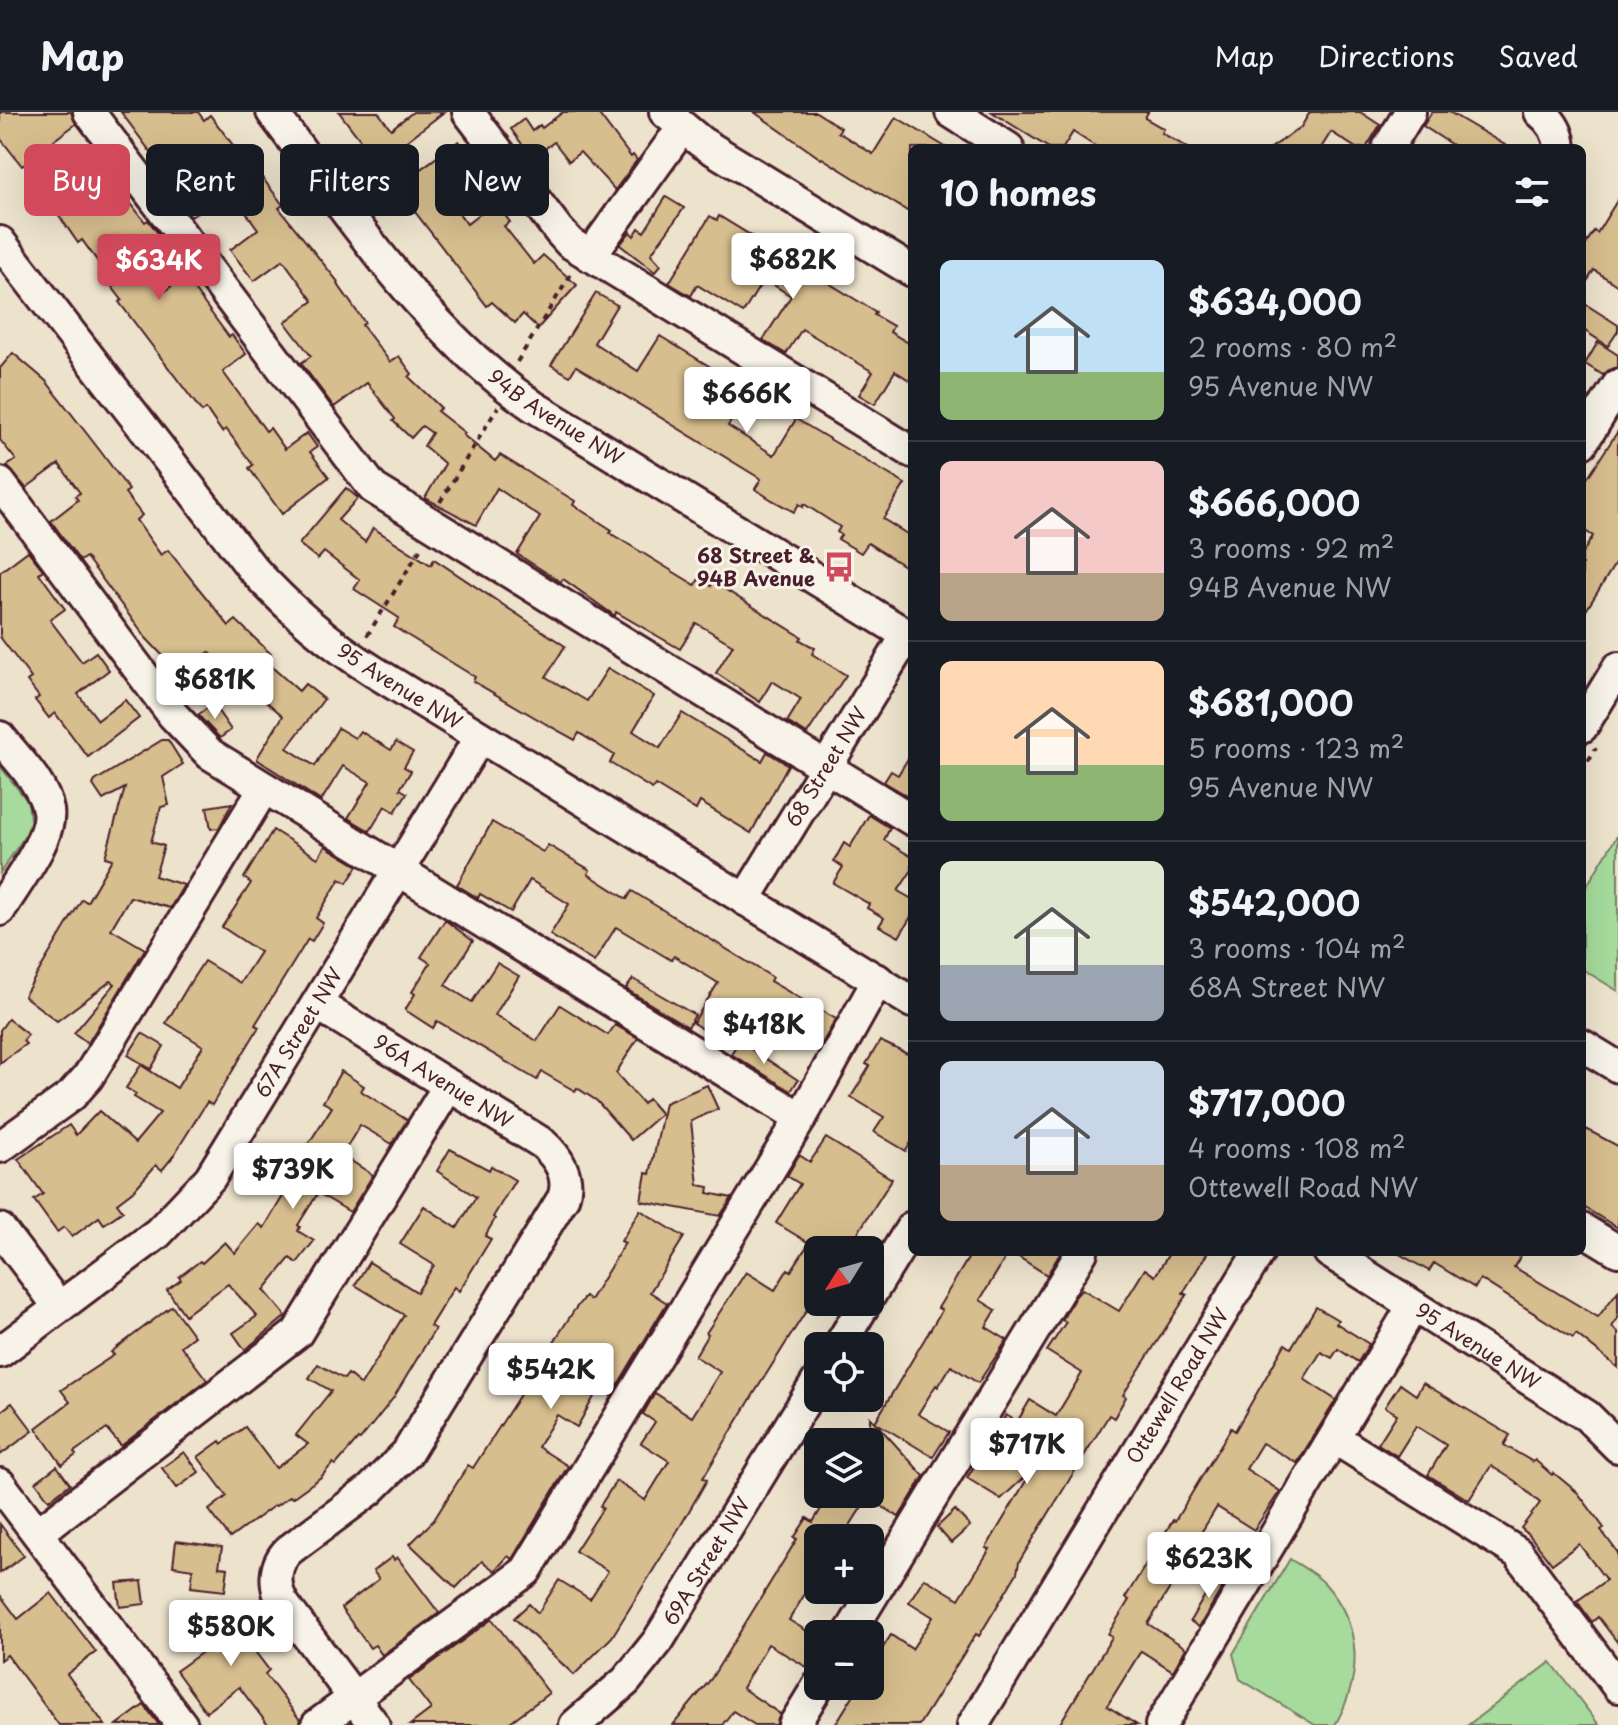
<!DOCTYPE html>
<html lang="en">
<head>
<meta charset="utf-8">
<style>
	:root { --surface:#171b24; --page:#20242c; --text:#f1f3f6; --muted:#9ea1a6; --line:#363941; --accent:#d1495b }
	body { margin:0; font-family:"Playpen Sans",sans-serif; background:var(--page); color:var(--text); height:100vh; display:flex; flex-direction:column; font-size:30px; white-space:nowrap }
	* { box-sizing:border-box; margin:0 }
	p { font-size:26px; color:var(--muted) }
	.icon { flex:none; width:44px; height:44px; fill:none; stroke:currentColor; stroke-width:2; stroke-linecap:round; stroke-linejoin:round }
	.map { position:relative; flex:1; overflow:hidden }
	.panel { position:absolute; left:908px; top:32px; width:678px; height:1112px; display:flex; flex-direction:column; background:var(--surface); border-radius:12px; box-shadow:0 8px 32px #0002 }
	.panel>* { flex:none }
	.hud { position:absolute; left:24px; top:32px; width:760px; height:72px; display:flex; gap:16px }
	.needle { width:52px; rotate:233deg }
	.controls { position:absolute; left:804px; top:1124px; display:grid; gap:16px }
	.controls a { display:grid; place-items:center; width:80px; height:80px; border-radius:12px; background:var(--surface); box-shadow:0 8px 32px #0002; font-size:40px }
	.price { position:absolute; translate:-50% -68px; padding:0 18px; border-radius:8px; background:#fff; color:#222; font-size:26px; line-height:52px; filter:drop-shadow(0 2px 4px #0008) }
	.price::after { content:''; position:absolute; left:50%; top:48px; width:24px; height:18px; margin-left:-12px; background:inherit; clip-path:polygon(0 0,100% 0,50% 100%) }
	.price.selected { background:var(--accent); color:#fff }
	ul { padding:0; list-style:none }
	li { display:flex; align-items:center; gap:24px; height:200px; padding:0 32px }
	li+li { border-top:2px solid var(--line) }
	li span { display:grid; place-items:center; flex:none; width:224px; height:160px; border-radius:12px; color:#555 }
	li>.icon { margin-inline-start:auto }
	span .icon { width:96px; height:96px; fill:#fffc; stroke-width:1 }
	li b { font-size:34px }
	h2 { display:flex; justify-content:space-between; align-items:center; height:96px; padding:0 32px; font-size:34px }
	.pill { padding:0 28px; border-radius:12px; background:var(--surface); box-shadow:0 8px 32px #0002; font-size:28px; line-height:72px }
	.pill.selected { background:var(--accent); color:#fff }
	header { display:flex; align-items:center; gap:48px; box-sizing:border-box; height:112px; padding:0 40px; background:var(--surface); border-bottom:2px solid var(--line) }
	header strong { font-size:38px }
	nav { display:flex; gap:44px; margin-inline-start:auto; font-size:28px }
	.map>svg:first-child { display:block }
	.green { fill:#a6db9d; stroke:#787d64; stroke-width:2 }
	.building { fill:#d7be8e; stroke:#4a1f2b; stroke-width:2 }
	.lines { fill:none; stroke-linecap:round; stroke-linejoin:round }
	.minor-casing { stroke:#4a1f2b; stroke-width:36 }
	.path { stroke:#4a1f2b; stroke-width:4; stroke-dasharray:6 6; stroke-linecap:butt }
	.minor { stroke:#f7f3e8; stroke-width:30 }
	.labels { text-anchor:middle; stroke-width:6; stroke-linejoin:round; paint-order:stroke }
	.street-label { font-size:20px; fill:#4a1f2b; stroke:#f7f3e8 }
	.poi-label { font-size:20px; font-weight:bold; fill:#4a1f2b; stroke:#f7f3e8; text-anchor:end }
</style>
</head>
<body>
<header>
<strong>Map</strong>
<nav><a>Map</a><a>Directions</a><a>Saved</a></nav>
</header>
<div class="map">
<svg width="1618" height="1613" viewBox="0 0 1618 1613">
	<rect width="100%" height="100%" fill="#ede3cd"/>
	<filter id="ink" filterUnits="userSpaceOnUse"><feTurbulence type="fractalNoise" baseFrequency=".0125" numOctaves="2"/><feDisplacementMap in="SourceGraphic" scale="16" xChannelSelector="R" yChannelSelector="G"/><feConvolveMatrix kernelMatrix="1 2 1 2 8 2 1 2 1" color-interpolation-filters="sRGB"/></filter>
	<g filter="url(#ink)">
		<g class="green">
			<polygon points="0,654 28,690 31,715 0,761"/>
			<polygon points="1618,722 1618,879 1582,857 1582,782"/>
			<path d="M 1290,1447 C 1302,1455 1317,1462 1326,1473 C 1363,1515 1362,1566 1335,1613 L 1315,1613 L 1240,1567 L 1233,1542 Z"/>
			<polygon points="1551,1550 1599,1613 1468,1613"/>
		</g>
		<g class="building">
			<polygon points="0,0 71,0 76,12 53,29 81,66 100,51 145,110 148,108 163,128 139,146 165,179 184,164 229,225 232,223 246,242 223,260 266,319 270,316 285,337 307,321 317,335 310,340 329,365 282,402 249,356 253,353 226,317 222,320 206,297 202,300 119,190 122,188 106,167 109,165 82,128 78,131 49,89 54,85 28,50 22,54 0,26"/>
			<polygon points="121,0 198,0 204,8 210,3 239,41 243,37 257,55 255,56 283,93 279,96 338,170 337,171 365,211 362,213 390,250 399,244 412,262 409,265 441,296 437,299 465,321 463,323 495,349 500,343 575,389 573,393 612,418 610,421 695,473 699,467 711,474 713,470 802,525 800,528 815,536 812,542 846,563 807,622 787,610 801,587 772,569 760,590 716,561 733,533 696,511 680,537 616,500 615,504 563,467 561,470 517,442 540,405 497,376 476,413 425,386 445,352 424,334 432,321 422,314 411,326 393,309 395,307 367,271 334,295 301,251 311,244 285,210 313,189 283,148 254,169 230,138 258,117 229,77 191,105 161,65 166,61"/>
			<polygon points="339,0 378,0 391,17 413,0 444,0 378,51"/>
			<polygon points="563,0 597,0 631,45 633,43 637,48 615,78 580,40 569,49 554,30 532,46 511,17 524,7 532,19 540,13 542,16"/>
			<polygon points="754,0 816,0 841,16 838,20 873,42 896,5 947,36 912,36 912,102 822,46 821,47"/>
			<polygon points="992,0 1148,0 1145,6 1164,17 1162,21 1188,36 1098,36 1073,20 1063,36 1049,36"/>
			<polygon points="1310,0 1360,0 1380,13 1366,36 1356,36 1331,20 1321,36 1271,36 1301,15"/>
			<polygon points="1432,0 1449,0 1510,36 1457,36 1423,14"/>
			<polygon points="459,29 473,47 438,73 467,112 495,90 510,110 504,114 534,152 543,143 577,173 538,216 523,202 515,211 492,190 487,194 396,75"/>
			<polygon points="666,85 684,96 651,142 661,153 655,160 620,133 630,120 634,124 639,116 644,120"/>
			<polygon points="1618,87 1618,174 1594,158 1582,178 1582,138 1594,119 1597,121"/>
			<polygon points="710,104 717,108 719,104 876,200 874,203 893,214 890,220 912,233 912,270 895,259 875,292 859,283 873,260 802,217 786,242 763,228 791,184 764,167 743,201 697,173 691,184 669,171"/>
			<polygon points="596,181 617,193 594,231 638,259 660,224 750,279 757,267 780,280 767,301 745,287 747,284 728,314 758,333 774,343 796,307 905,372 883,407 912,425 912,459 868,431 861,441 838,427 841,423 837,420 840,415 804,392 803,395 799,392 794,400 772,388 755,377 761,367 576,254 570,264 551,253"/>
			<polygon points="1582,190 1618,213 1618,219 1608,234 1582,217"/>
			<polygon points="1598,230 1618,243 1618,255 1609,258 1603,263 1585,252"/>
			<polygon points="13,241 46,269 101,340 129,378 125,381 142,403 136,408 161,443 168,438 229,514 236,508 271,542 265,549 299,579 305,572 324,587 287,636 315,654 338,616 355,626 360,619 391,638 396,630 413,640 404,655 411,659 400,677 407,681 395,700 385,694 370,719 348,706 370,670 343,654 321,689 258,648 257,646 283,604 209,540 183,565 146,526 86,445 80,449 51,409 78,388 75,384 80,381 59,352 26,376 7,354 16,348 0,328 0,256"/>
			<polygon points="1618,319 1618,447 1582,505 1582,442 1593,424 1582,417 1582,374"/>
			<polygon points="346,376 358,386 338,408 365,430 373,416 431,453 434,447 565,534 546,565 587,589 608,556 654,584 633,619 660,636 682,601 762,649 767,640 788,653 751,721 700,690 696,698 655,673 652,677 610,651 614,643 579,621 575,628 546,612 473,569 475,565 394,515 399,506 354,477 360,468 324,440 318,447 299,432"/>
			<polygon points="28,439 43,458 39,461 65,497 50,508 82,550 96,540 109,558 78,582 98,608 125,588 139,606 88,645 55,601 49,606 35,588 39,585 27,569 31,566 0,525 0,460"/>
			<polygon points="213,592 231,618 220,626 198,603"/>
			<polygon points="162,628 168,628 183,652 163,665 169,693 161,695 151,730 164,734 155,764 184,773 170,796 130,785 111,817 145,837 88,931 74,921 115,872 111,869 57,909 24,884 82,787 87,790 112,747 105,745 125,676 103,688 93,673 95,669"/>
			<polygon points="912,640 912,678 908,684 884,670 891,659 898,663"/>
			<polygon points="232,691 219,716 211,717 207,695"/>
			<polygon points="869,703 890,716 884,728 912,745 912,758 898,779 912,787 912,803 899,825 879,814 884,806 867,796 869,792 833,771 843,755 834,749 844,731 850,735"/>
			<polygon points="492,710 543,740 548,733 590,758 588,762 627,787 632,779 772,865 770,869 836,907 819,937 738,889 715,925 693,911 718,871 674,844 671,848 616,815 594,850 550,823 569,792 530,768 511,800 480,782 478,786 457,773"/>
			<polygon points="273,718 318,746 325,734 358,754 347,771 340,767 316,806 323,811 312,829 308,827 255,913 259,915 212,993 207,990 172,1046 162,1058 156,1053 134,1078 117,1091 123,1099 104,1112 99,1105 72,1125 64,1115 57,1120 34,1088 43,1082 18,1047 69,1013 76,1023 99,999 135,1031 160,1001 134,985 136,982 126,976 141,953 177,976 203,934 166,911 191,869 204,849 240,871 260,840 222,815 251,771 244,766"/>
			<polygon points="445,808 473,829 445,873 472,890 497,851 519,864 495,903 537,929 560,893 608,923 615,913 638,926 616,961 643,992 648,987 661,1002 631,1028 597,989 577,976 575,979 542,960 537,968 437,909 433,916 405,898 415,882 412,880 430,851 421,845"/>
			<polygon points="633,867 695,903 688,915 626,877"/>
			<polygon points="8,907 28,923 23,929 26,932 0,951 0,918"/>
			<polygon points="142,921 164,934 151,957 128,943"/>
			<polygon points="739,929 798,968 791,979 731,942"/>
			<polygon points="880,929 912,944 912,1029 906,1039 874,1020 884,1005 851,985 870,954 866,952"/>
			<polygon points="341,959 364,974 361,979 407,1008 392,1032 360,1013 342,1043 373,1063 350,1100 318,1081 298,1113 300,1115 298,1119 314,1129 297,1151 290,1146 264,1178 286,1204 245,1238 233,1221 257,1204 228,1172 185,1203 167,1178 181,1168 179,1165 200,1149 202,1151 225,1130 235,1141 259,1112 264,1116 289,1074 284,1070 332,995 323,990"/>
			<polygon points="707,973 718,997 691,1009 698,1073 709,1075 708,1081 732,1086 720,1104 641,1089 646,1061 650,1062 665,991"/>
			<polygon points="1582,1015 1618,1034 1618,1116 1582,1094"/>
			<polygon points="826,1026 892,1067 847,1138 818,1138 818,1180 755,1280 703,1366 707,1368 681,1413 612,1525 574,1563 514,1506 529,1492 538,1501 559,1468 590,1487 608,1459 575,1439 603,1396 600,1394 616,1369 645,1388 669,1349 641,1331 655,1310 643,1302 655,1281 692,1305 720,1260 695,1244 708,1222 706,1221 746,1160 775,1178 788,1157 791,1159 809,1131 776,1111 800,1072 787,1064 799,1043 810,1050"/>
			<polygon points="450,1037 489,1058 491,1054 515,1068 493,1105 495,1107 485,1124 491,1127 459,1179 454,1175 430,1214 435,1217 394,1285 360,1328 358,1327 336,1353 333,1351 321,1365 292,1386 290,1384 276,1394 275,1393 230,1426 209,1398 227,1384 198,1345 220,1329 222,1332 245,1315 276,1356 308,1332 296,1323 331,1279 309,1266 318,1252 344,1267 348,1262 361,1273 404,1203 355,1173 369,1150 417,1180 434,1153 400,1132 424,1094 457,1116 476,1085 437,1059"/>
			<polygon points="640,1098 684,1125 650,1180 667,1191 611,1284 599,1276 577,1315 557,1303 538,1335 568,1354 512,1447 508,1444 495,1459 482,1449 456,1476 410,1432 434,1408 468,1353 473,1356 573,1200 585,1184 590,1188 625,1131 621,1129"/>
			<polygon points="972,1140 1009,1140 980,1188 996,1198 986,1215 1007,1228 978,1271 951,1254 938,1275 936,1273 918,1302 949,1320 933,1345 875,1310 942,1198 938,1196"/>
			<polygon points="1011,1140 1061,1140 1047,1163"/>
			<polygon points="1170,1140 1208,1140 1183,1181 1187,1183 1123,1283 1126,1285 1114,1306 1109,1303 1019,1450 1017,1461 999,1491 979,1524 976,1522 919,1613 835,1613 859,1574 870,1574 870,1556 891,1523 912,1537 933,1505 909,1490 924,1466 959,1487 990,1437 986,1436 1033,1357 1001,1387 967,1366 1006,1303 1017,1310 1030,1288 1056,1304 1082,1261 1047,1239 1066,1210 1062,1208 1075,1185 1082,1177 1119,1199 1145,1157 1155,1164"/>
			<polygon points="1396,1140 1523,1140 1514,1155 1598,1205 1618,1179 1618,1206 1612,1215 1618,1220 1618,1256 1576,1222 1573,1226 1480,1167 1475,1176 1434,1151 1429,1159"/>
			<polygon points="172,1194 194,1224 181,1234 207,1268 121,1334 107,1317 74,1340 76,1343 62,1353 36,1316 70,1290 61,1278 114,1243 111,1240"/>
			<polygon points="1316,1195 1338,1208 1336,1211 1369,1232 1358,1250 1338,1237 1332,1246 1321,1240 1304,1267 1336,1288 1297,1351 1262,1331 1246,1357 1280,1379 1254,1418 1217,1395 1199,1424 1201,1425 1148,1512 1186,1536 1173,1559 1141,1539 1107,1594 1137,1613 1059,1613 1112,1525 1108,1522 1129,1488 1125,1486 1146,1452 1173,1408 1175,1409 1231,1316 1235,1319 1285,1232 1291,1236"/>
			<polygon points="1423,1271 1510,1323 1504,1333 1533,1350 1535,1348 1552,1363 1554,1361 1578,1381 1604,1416 1601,1418 1618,1441 1618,1531 1598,1505 1592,1510 1577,1489 1606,1468 1579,1432 1552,1452 1530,1424 1521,1416 1540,1391 1515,1369 1491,1354 1469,1388 1428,1363 1446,1333 1416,1314 1397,1344 1378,1332 1397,1302 1385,1295 1400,1272 1416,1283"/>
			<polygon points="12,1291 33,1319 0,1343 0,1300"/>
			<polygon points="870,1305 924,1364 899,1405 870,1387"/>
			<polygon points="184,1340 199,1360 177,1376 162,1356"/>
			<polygon points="57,1354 70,1372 49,1388 36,1370"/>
			<polygon points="830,1382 870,1382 842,1426 818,1426 818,1477 811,1472 789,1508 818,1526 818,1543 810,1557 768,1532 742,1576 780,1602 776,1613 755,1613 733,1599 722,1613 673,1613 711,1567 797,1427 794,1426 807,1406 813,1410"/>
			<polygon points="955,1398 970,1414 951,1431 937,1415"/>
			<polygon points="0,1412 24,1444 0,1461"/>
			<polygon points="176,1429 222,1435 219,1455 228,1456 225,1479 191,1475 193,1457 173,1454"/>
			<polygon points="392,1445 394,1448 397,1445 439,1501 382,1543 375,1533 370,1536 341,1496 379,1467 373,1459"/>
			<polygon points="1218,1461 1228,1466 1199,1515 1190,1509"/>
			<polygon points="142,1469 145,1492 120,1495 117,1471"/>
			<polygon points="51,1481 96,1540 67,1562 105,1613 59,1613 7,1543 0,1548 0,1483 18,1507"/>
			<polygon points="224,1488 232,1508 238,1505 250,1533 269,1558 265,1562 300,1608 299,1613 268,1613 239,1575 206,1600 176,1559 204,1539 189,1503"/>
			<polygon points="492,1507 549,1581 506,1613 410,1613 431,1597 409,1568"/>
			<polygon points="144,1593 159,1613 117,1613"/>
		</g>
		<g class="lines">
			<g class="minor-casing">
				<g id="minor">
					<polyline points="89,0 373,376 912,708"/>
					<path id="s1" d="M 272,0 C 351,104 424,218 533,294 L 912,526"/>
					<polyline points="468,0 559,119 570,131 912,340"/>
					<polyline points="665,0 701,30 912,159"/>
					<polyline points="951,0 1008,36"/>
					<path d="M 1540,0 C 1552,9 1559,21 1560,36"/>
					<polyline points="1388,36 1410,0"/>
					<path id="s2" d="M 0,130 L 252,456 C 288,496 327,530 373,559 L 912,890"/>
					<polyline points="590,144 672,30"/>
					<polyline points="1582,331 1618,273"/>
					<polyline points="0,371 173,603 210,642 801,1006"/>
					<polyline points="1582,615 1618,556"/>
					<path d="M 0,625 C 16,646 43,671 48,698 C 53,725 14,774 0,798"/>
					<path id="s3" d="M 745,788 L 907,523"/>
					<path id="s4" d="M 317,892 L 542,1031 C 558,1045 571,1065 563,1086 L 407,1341 L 370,1378 L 289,1438 C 274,1452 273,1473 283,1491 L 374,1613"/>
					<polyline points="1582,933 1618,955"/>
					<polyline points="0,1035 72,983 88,965 264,676"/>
					<polyline points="0,1117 59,1195"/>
					<polyline points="1582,1117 1618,1139"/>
					<path id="s5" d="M 1329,1140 L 1587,1304 L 1618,1335"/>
					<polyline points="870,1183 912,1115"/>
					<polyline points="839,1234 866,1190"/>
					<path id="s6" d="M 0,1240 L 158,1121 L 210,1066 L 480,625"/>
					<polyline points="1334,1326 1518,1441 1618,1575"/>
					<polyline points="0,1372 182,1613"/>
					<polyline points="38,1421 297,1221 449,973"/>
					<polyline points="849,1522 1082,1140"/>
					<polyline points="317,1613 526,1459 801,1006 878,868"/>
					<path id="s7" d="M 575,1613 L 626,1569 L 658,1529 L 818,1268"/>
					<polyline points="794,1613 818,1574"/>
					<path id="s8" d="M 973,1613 L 1259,1140"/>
					<polyline points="1161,1613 1413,1194"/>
				</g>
			</g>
			<g class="path">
				<polyline points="517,250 573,159"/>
				<polyline points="440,390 498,295"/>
				<polyline points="367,524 423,433"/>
				<polyline points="1582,659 1596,636"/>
			</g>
			<use href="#minor" class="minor"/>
		</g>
	</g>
	<defs>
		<g id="bus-bare" transform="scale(2.4)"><path d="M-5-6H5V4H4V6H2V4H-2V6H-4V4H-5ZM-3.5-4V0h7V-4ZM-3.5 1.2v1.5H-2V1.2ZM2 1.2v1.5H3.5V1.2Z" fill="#d1495b" stroke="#f7f3e8" stroke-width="2.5" paint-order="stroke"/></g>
	</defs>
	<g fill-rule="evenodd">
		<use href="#bus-bare" x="839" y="455"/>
	</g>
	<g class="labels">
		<g class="street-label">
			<text dy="7" stroke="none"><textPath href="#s1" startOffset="420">94B Avenue NW</textPath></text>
			<text dy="7" stroke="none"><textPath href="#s2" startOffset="602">95 Avenue NW</textPath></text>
			<text dy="7" stroke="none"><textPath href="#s3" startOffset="156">68 Street NW</textPath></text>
			<text dy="7" stroke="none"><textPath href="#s6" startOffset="444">67A Street NW</textPath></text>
			<text dy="7" stroke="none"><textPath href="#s4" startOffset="148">96A Avenue NW</textPath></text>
			<text dy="7" stroke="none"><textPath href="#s5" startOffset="176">95 Avenue NW</textPath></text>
			<text dy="7" stroke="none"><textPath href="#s8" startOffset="396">Ottewell Road NW</textPath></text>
			<text dy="7" stroke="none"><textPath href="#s7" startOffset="212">69A Street NW</textPath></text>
		</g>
		<g class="poi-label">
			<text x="815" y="451">68 Street &amp;<tspan x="815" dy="23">94B Avenue</tspan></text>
		</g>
	</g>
</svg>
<div class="controls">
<a><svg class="needle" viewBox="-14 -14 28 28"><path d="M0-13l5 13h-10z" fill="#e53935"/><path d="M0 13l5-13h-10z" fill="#9ea1a6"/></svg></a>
<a><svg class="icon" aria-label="locate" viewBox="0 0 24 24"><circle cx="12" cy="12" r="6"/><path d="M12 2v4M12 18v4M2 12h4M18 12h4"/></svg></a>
<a><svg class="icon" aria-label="layers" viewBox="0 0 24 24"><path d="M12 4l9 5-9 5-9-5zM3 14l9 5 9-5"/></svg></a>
<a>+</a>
<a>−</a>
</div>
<b class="price" style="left:793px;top:189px">$682K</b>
<b class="price selected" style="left:159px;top:190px">$634K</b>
<b class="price" style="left:747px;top:323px">$666K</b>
<b class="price" style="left:215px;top:609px">$681K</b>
<b class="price" style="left:764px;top:954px">$418K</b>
<b class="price" style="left:293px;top:1099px">$739K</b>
<b class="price" style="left:551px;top:1299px">$542K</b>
<b class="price" style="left:1027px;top:1374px">$717K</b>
<b class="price" style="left:1209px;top:1488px">$623K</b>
<b class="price" style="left:231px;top:1556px">$580K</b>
<div class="hud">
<a class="pill selected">Buy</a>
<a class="pill">Rent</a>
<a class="pill">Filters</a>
<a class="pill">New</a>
</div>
<section class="panel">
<h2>10 homes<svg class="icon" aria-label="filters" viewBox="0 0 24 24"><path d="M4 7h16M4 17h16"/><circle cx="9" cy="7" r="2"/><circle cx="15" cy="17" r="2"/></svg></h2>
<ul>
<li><span style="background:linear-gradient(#bfe0f5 70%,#8fb573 0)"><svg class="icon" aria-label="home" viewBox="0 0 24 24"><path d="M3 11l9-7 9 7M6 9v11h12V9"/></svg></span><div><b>$634,000</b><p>2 rooms · 80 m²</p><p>95 Avenue NW</p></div></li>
<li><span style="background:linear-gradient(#f6c9c9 70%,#b9a48a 0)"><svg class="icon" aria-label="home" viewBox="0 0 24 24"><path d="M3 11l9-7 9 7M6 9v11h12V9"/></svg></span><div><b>$666,000</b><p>3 rooms · 92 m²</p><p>94B Avenue NW</p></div></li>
<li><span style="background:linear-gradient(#ffd9b3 65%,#8fb573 0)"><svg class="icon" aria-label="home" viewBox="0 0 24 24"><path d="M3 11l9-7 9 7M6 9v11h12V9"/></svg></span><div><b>$681,000</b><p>5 rooms · 123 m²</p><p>95 Avenue NW</p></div></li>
<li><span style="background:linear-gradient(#dfe7d0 65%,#9aa5b1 0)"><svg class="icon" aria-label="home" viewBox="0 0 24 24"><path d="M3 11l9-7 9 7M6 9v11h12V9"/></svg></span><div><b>$542,000</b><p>3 rooms · 104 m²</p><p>68A Street NW</p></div></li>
<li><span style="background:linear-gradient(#c9d6e8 65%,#b9a48a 0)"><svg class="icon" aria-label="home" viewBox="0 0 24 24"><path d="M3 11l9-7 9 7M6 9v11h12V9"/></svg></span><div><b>$717,000</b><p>4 rooms · 108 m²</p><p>Ottewell Road NW</p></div></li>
</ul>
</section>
</div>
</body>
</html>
